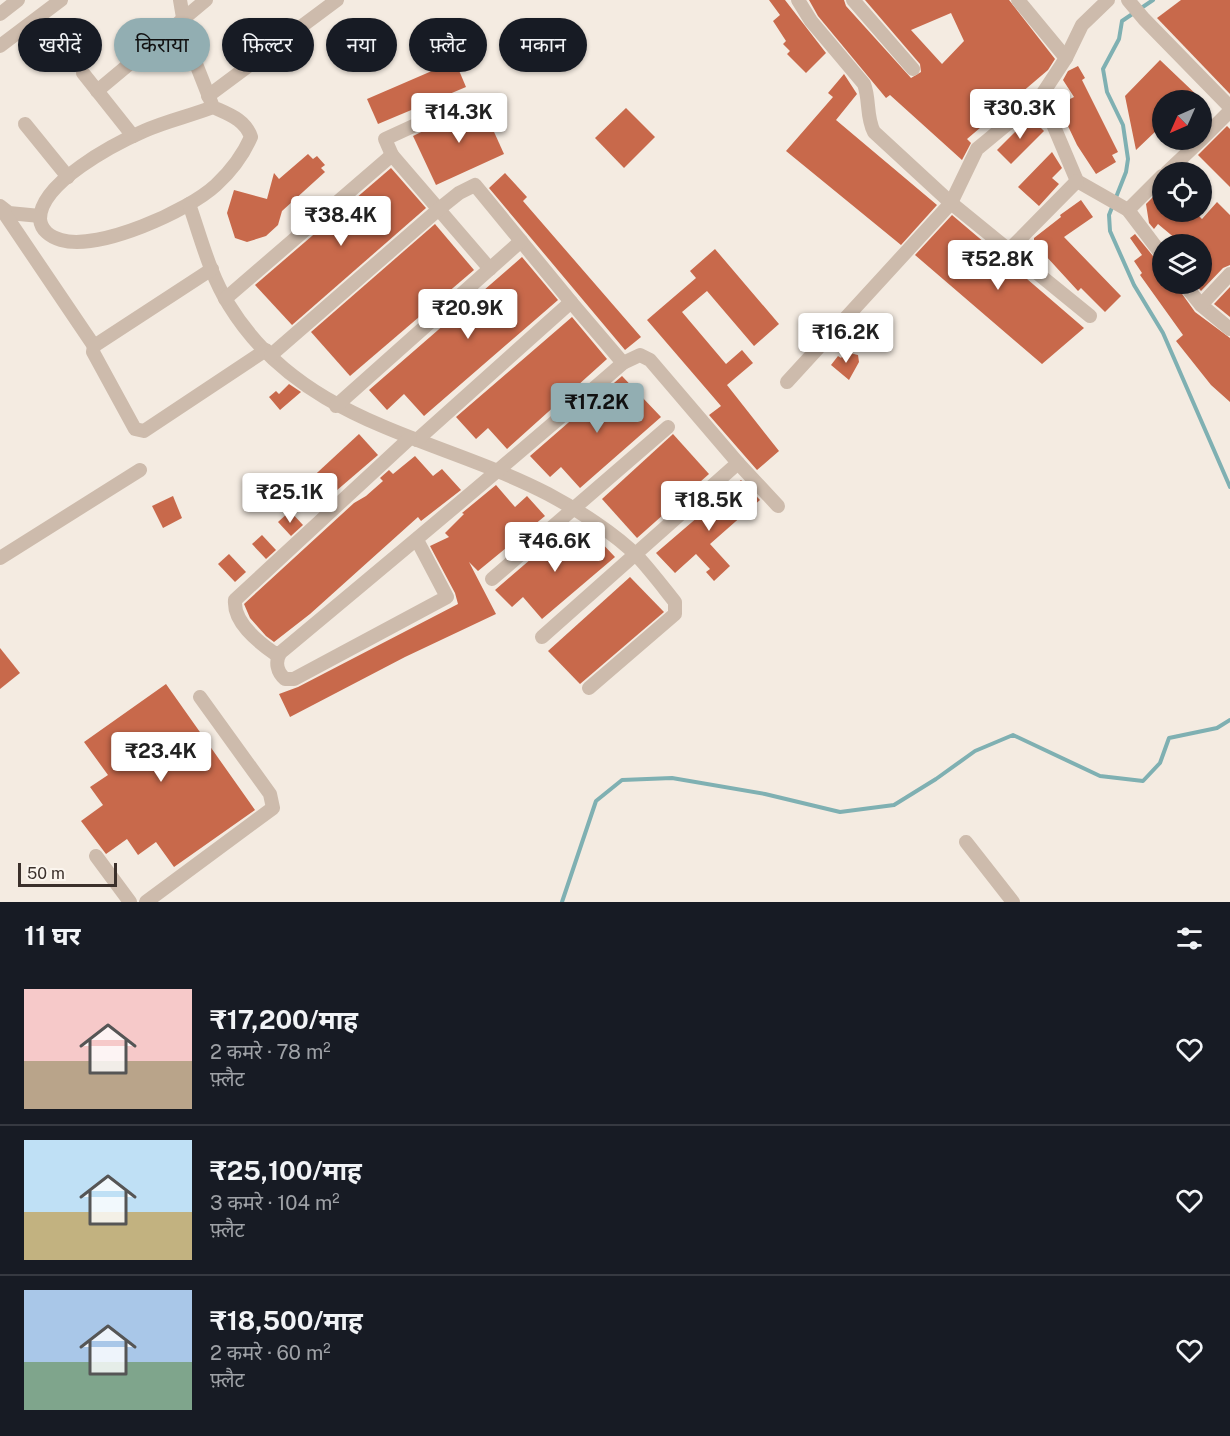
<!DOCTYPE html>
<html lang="hi">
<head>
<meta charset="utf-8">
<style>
	:root { --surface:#171b24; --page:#242831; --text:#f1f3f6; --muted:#9ea1a6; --line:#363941; --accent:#92aeb2 }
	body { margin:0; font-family:"Public Sans","Noto Sans Devanagari",sans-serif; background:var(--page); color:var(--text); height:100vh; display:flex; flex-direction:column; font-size:22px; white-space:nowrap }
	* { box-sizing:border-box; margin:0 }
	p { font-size:20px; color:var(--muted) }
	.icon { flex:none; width:33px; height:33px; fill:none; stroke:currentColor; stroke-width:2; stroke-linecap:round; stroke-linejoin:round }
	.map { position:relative; height:902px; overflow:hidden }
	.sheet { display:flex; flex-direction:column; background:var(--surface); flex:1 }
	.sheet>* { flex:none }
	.hud { position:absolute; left:18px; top:18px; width:600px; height:54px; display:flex; gap:12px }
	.needle { width:39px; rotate:225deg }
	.tools { position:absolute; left:1152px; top:90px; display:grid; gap:12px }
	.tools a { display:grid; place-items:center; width:60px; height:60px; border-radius:50%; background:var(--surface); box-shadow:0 2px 4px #0004; font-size:30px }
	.scale { position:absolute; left:18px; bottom:15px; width:99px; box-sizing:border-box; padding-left:6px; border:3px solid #3b302b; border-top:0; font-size:16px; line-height:21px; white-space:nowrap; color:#3b302b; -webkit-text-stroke:4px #fbf5ee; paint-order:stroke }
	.price { position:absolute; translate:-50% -51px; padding:0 14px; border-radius:6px; background:#fff; color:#222; font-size:20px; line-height:39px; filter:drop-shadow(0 2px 3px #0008) }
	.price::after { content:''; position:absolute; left:50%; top:36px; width:18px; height:14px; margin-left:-9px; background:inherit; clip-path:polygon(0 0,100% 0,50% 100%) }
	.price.on { background:var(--accent); color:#111 }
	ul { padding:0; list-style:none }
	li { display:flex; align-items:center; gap:18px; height:150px; padding:0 24px }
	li+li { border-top:2px solid var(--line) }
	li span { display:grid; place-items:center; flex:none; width:168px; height:120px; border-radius:0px; color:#555 }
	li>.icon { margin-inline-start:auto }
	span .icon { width:72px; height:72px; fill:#fffc; stroke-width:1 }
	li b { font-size:26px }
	h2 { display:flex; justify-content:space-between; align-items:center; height:72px; padding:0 24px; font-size:26px }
	.pill { padding:0 21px; border-radius:27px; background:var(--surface); box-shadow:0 2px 4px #0004; font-size:21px; line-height:54px }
	.pill.on { background:var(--accent); color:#111 }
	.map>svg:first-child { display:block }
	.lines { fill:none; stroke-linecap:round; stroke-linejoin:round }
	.stream { stroke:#7fb0b2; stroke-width:4 }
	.building { fill:#c8694b; fill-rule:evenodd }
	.minor { stroke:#cdbbac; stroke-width:14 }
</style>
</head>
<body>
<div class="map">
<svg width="1230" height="902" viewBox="0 0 1230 902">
	<rect width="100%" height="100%" fill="#f4ebe1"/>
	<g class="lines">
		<g class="stream">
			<polyline points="1153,0 1122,21 1119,39 1103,69 1107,92 1123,125 1128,159 1126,172 1109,215 1110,231 1134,285 1163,333 1230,487"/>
			<polyline points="562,902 596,801 622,780 672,778 765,794 840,812 894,805 936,779 975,751 1013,735 1100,776 1143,781 1160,763 1169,738 1217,728 1230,720"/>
		</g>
	</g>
	<g class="building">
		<polygon points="769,0 785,0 826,53 806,73 787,54 790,51 783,44 786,41 773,21 780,15"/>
		<path d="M 809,0 L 844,0 L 846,6 L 911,78 L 921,72 L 920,64 L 865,0 L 1009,0 L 1055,59 L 1048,70 L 967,139 L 971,143 L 962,160 L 890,95 L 886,98 L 818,16 ZM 951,13 L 964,41 L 942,64 L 911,30 Z"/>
		<polygon points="1181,0 1230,0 1230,94 1157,18"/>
		<polygon points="1160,60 1202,100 1162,100 1162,134 1158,129 1136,150 1125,96"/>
		<polygon points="455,61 466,87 378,124 367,99"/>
		<polygon points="1078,66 1085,78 1082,80 1118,152 1112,155 1116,162 1096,174 1077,145 1058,105 1074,97 1063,80 1068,71"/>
		<polygon points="844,74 857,94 836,120 937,205 901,245 786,151 833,97 828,93"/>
		<polygon points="481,103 504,154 436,185 413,136"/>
		<polygon points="626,108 655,137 624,168 595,138"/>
		<polygon points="1030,117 1044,131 1011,164 997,150"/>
		<polygon points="1227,126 1230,129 1230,187 1198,155"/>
		<polygon points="1052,152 1062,168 1052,178 1059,184 1039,206 1018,187"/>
		<polygon points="308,154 313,159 317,156 325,165 321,168 325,172 282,211 278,225 266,236 247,242 235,238 227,213 234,190 267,199 274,173 279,179"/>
		<polygon points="391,168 426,208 292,325 255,285"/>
		<polygon points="505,173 527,197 523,201 641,337 625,350 489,188"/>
		<polygon points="1162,188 1162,212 1195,212 1202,219 1217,202 1230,215 1230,265 1223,268 1201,291 1195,284 1202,284 1202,244 1182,244 1158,224 1154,229 1149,223 1146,204"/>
		<polygon points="1081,200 1093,217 1064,237 1121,296 1105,312 1081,288 1078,291 1034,243 1034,238 1061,217 1060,215"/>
		<polygon points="952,215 998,254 987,267 992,271 1006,261 1084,328 1042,364 915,255"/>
		<polygon points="435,224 474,270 350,376 311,332"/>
		<polygon points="1135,234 1162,267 1162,284 1175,284 1195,312 1230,338 1230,402 1211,385 1176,341 1183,335 1140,275 1142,273 1134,261 1142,255 1130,238"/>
		<polygon points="715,249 779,324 754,346 707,291 682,312 726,364 742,350 753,363 727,385 779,451 757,470 709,415 721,406 647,320 696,278 690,271"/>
		<polygon points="522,257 558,300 424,416 404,394 387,410 369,390"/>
		<polygon points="1230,287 1230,317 1214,304"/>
		<polygon points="572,317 607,359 507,449 488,428 476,439 456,417"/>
		<polygon points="846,352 858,355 859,362 849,380 831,365 838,356 841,358"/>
		<polygon points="622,376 661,417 580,488 561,467 550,477 530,456"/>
		<polygon points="289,384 301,392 280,410 269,397 276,391 279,394"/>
		<polygon points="359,434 378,455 322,503 305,484"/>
		<polygon points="673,434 709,474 637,538 602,499"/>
		<polygon points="415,456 433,476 442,469 461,490 421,521 418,517 310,614 274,642 266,636 250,618 244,604 354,503 366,496 383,481 380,478 389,470 393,474"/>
		<polygon points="741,480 760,500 710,544 730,566 714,581 706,572 710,569 696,554 675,573 656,553"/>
		<polygon points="496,485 515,507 527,496 545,516 478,571 469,562 496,614 405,657 290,717 279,694 298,687 458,604 455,593 430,546 449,537 445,533 464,514 462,513"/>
		<polygon points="173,496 182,518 163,528 152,506"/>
		<polygon points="290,511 303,525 291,536 278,522"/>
		<polygon points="567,528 585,547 596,537 615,557 542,619 523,597 512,607 495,590"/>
		<polygon points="262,535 276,550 266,559 252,544"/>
		<polygon points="229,554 246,572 235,582 218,564"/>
		<polygon points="630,577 664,612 580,684 548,651"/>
		<polygon points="0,648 20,673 0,689"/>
		<polygon points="166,684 255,810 174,867 156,842 138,855 127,839 106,854 81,821 103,805 90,787 108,775 84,742"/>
	</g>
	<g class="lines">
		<g class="minor">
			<path d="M 180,0 L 187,41 L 213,107 C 228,114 245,119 251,137 C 243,155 231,171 216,185 C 188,211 99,251 61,240 C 50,237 41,230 40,219 C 40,183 114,144 144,131 C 166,121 190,116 213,107"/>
			<path d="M 798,0 L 811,21 L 864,84 C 870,100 866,117 874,132 L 951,203 L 1090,316"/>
			<polyline points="853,0 913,69"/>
			<polyline points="1018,0 1066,58"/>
			<polyline points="1108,0 1082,25 1066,58 1041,96 1077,181 1128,210 1162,255"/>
			<polyline points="1128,0 1144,19 1230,107"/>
			<polyline points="0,14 18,0"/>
			<polyline points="0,46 61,0"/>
			<polyline points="83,73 133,136"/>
			<polyline points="97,91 206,0"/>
			<polyline points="208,96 337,0"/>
			<polyline points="25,124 68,177"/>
			<polyline points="1202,139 1230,111"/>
			<polyline points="392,155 385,139 459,105"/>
			<polyline points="1167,172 1201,140"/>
			<path d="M 189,204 C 201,238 210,275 229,305 C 302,424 436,436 548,494 C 576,509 616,534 638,557 C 651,571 663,587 675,602 L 675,614 L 589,688"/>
			<polyline points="0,206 9,213 40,216"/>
			<polyline points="0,207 94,346"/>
			<polyline points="1128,210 1162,176"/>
			<polyline points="1009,250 1077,181"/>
			<polyline points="212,269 94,346 93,352 135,429 144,431 266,350"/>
			<polyline points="1184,284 1201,305 1230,329"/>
			<polyline points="225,299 392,155 490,269"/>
			<polyline points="1201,305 1230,274"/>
			<polyline points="271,355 439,209 459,193 475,185 571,302"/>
			<polyline points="787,382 951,203 977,149 1041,96"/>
			<polyline points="336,406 521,241"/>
			<polyline points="417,440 571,302 623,363"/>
			<polyline points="738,463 778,506"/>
			<path d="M 417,540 L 447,597 L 294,679 L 285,679 C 277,672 275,662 280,653 C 395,557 510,462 623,363 L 640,355 L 650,360 L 738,463 L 542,637"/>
			<polyline points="0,558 140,470"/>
			<polyline points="492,579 668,427"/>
			<path d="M 280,653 L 274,653 C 257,641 233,622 235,600 L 410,438"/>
			<polyline points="966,842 1013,902"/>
			<polyline points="96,856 130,902"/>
			<polyline points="146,902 273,808 270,794 200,697"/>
		</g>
	</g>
</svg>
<div class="tools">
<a><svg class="needle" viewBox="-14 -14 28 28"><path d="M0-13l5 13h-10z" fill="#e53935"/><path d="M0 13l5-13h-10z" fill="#9ea1a6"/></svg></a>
<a><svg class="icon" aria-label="locate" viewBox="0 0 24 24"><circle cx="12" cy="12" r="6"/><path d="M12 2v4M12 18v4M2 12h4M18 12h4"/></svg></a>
<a><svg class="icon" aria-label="layers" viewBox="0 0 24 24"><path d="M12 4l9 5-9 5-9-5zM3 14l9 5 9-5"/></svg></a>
</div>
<div class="scale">50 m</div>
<b class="price" style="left:1020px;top:140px">₹30.3K</b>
<b class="price" style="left:459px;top:144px">₹14.3K</b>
<b class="price" style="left:341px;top:247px">₹38.4K</b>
<b class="price" style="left:998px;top:291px">₹52.8K</b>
<b class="price" style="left:468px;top:340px">₹20.9K</b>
<b class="price" style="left:846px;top:364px">₹16.2K</b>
<b class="price on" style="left:597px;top:434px">₹17.2K</b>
<b class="price" style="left:290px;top:524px">₹25.1K</b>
<b class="price" style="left:709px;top:532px">₹18.5K</b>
<b class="price" style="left:555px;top:573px">₹46.6K</b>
<b class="price" style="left:161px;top:783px">₹23.4K</b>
<div class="hud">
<a class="pill">खरीदें</a>
<a class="pill on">किराया</a>
<a class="pill">फ़िल्टर</a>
<a class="pill">नया</a>
<a class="pill">फ़्लैट</a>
<a class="pill">मकान</a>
</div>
</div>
<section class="sheet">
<h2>11 घर<svg class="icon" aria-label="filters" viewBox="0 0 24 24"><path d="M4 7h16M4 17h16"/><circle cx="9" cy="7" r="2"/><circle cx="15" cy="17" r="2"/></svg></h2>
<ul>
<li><span style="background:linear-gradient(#f6c9c9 60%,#b9a48a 0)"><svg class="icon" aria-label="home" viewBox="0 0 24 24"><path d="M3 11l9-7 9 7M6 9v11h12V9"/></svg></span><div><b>₹17,200/माह</b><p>2 कमरे · 78 m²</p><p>फ़्लैट</p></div><svg class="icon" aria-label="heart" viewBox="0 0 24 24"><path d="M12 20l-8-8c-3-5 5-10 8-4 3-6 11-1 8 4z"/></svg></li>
<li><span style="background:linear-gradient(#bfe0f5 60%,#c2b280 0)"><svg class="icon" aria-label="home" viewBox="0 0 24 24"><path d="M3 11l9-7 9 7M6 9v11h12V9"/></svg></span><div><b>₹25,100/माह</b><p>3 कमरे · 104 m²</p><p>फ़्लैट</p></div><svg class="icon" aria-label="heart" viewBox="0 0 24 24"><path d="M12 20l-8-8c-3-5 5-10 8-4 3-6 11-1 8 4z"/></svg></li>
<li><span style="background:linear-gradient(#a9c7e8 60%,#7fa58c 0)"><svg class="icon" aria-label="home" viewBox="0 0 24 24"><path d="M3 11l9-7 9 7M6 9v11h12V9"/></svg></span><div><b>₹18,500/माह</b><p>2 कमरे · 60 m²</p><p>फ़्लैट</p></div><svg class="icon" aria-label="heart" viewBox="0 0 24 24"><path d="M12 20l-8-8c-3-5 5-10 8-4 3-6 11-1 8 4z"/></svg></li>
</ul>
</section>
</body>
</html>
